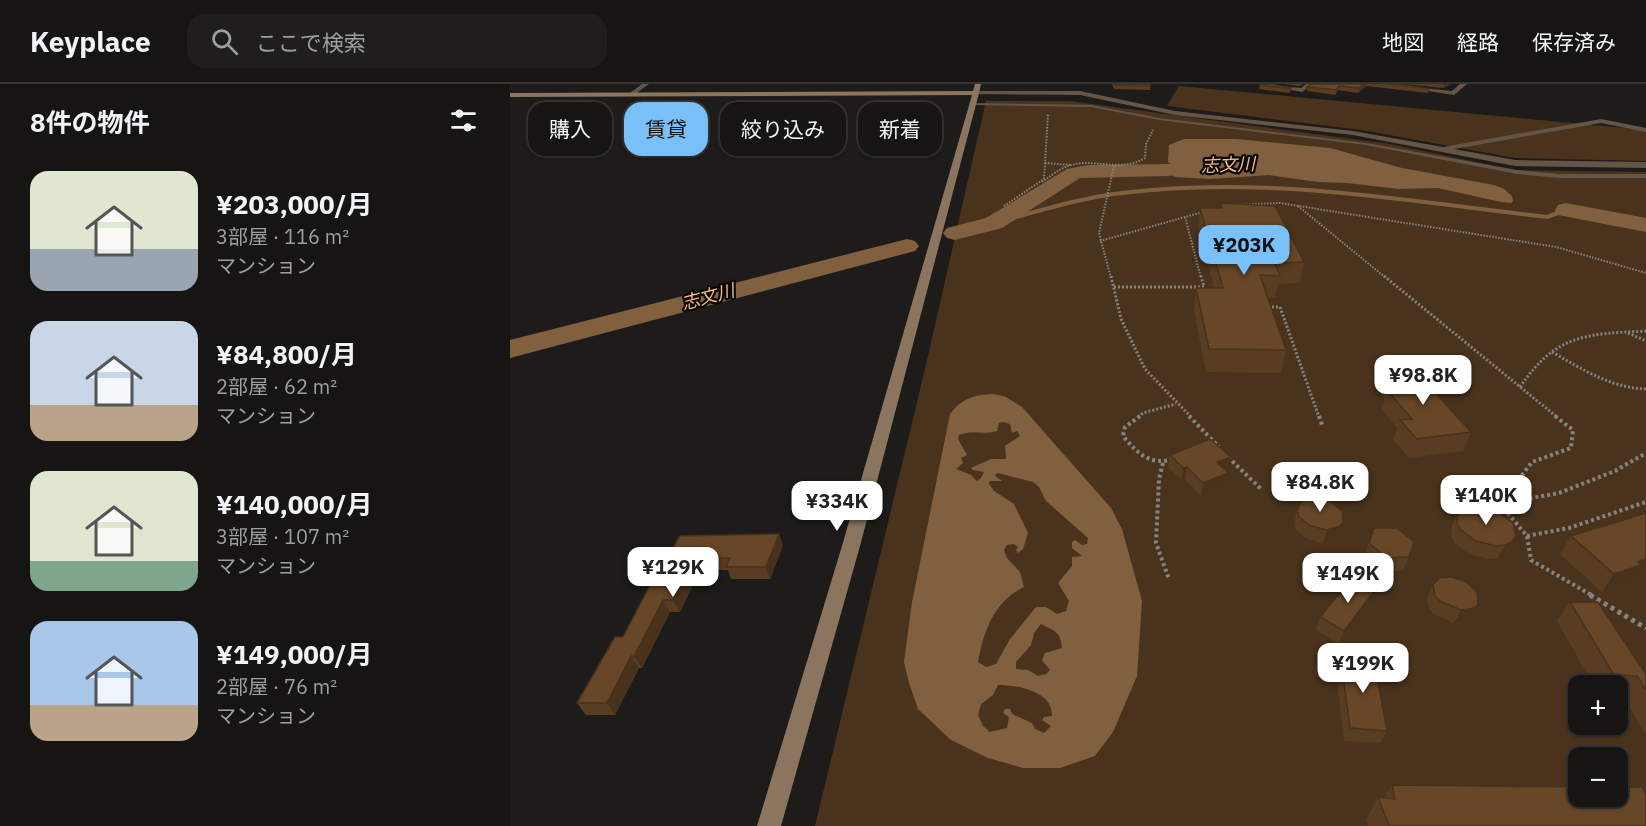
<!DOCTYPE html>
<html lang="ja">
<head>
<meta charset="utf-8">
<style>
	:root { --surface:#161514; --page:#1f1e1d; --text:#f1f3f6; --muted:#9e9fa0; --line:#353434; --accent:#79bff8 }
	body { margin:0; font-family:"IBM Plex Sans","Noto Sans JP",sans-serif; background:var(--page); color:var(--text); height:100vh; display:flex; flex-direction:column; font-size:22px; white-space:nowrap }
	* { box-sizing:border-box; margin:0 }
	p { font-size:20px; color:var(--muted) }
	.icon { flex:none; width:33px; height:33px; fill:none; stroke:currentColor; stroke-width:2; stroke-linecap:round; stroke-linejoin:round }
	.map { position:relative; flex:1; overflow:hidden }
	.sheet { display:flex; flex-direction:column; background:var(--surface); width:510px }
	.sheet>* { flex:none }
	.top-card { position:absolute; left:18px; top:18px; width:570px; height:54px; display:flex; gap:12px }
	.controls { position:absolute; left:1058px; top:591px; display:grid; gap:12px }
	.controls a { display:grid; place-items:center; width:60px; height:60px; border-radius:12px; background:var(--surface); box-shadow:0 2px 4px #0004,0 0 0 2px var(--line); font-size:30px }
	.price { position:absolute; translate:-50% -51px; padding:0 14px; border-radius:12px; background:#fff; color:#222; font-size:20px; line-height:39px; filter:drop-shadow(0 2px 3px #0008) }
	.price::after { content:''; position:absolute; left:50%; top:36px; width:18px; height:14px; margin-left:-9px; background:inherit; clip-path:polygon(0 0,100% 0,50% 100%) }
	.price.on { background:var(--accent); color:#111 }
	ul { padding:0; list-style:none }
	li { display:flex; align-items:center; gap:18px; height:150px; padding:0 30px }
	li span { display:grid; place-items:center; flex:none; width:168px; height:120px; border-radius:18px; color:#555 }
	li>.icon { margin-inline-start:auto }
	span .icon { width:72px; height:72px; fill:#fffc; stroke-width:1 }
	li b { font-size:26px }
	h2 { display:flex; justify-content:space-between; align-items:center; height:72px; padding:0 30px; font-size:26px }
	.pill { padding:0 21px; border-radius:18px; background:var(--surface); box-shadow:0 2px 4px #0004,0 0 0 2px var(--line); font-size:21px; line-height:54px }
	.pill.on { background:var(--accent); color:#111 }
	header { display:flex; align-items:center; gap:36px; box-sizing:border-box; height:84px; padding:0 30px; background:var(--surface); border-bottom:2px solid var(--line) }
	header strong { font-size:28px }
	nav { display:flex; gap:33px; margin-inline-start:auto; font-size:21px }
	.search { width:420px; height:54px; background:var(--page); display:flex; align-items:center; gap:15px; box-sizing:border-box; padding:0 21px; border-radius:18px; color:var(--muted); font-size:22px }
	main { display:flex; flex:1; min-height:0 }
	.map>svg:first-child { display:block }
	.green { fill:#4a331d; fill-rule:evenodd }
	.water { fill:#81603f; fill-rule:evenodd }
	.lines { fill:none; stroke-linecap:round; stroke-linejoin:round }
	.stream { stroke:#81603f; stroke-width:4 }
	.river { fill:#81603f; fill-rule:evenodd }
	.path-far3 { stroke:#858382; stroke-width:2; stroke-dasharray:1.5 1.5; stroke-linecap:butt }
	.path-far2 { stroke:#858382; stroke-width:3; stroke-dasharray:2 2; stroke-linecap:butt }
	.path-far1 { stroke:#858382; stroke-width:4; stroke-dasharray:3 3; stroke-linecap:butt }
	.path { stroke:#858382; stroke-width:5; stroke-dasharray:4 4; stroke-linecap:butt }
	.lane { fill:#645547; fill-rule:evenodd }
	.street { fill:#645547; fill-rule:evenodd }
	.secondary { fill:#8c755f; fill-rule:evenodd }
	.wall { fill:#593d22 }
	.shaded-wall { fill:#48321b }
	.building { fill:#674727; stroke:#48321b; stroke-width:1.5 }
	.labels { text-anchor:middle; stroke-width:4.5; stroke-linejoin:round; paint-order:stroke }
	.far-water-label { font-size:18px; font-style:italic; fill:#f3bb86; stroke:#080706 }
</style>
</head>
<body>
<header>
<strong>Keyplace</strong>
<div class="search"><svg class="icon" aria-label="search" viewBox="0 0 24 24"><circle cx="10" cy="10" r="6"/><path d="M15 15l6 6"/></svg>ここで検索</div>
<nav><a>地図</a><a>経路</a><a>保存済み</a></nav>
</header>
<main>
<section class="sheet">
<h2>8件の物件<svg class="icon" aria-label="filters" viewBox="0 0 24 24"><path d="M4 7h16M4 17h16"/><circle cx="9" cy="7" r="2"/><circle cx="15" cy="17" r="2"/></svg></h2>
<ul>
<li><span style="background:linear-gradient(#dfe7d0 65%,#9aa5b1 0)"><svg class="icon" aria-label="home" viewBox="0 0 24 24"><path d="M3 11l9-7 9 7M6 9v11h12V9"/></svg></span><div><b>¥203,000/月</b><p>3部屋 · 116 m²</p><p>マンション</p></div></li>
<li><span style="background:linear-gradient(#c9d6e8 70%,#b9a48a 0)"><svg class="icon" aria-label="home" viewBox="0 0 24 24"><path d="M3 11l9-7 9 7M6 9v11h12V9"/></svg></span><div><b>¥84,800/月</b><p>2部屋 · 62 m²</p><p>マンション</p></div></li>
<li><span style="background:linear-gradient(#dfe7d0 75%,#7fa58c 0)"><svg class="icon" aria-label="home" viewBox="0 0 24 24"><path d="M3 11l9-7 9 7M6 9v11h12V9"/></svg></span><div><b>¥140,000/月</b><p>3部屋 · 107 m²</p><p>マンション</p></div></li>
<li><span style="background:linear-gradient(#a9c7e8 70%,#b9a48a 0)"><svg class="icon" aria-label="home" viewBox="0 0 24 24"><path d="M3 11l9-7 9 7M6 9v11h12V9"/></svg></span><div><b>¥149,000/月</b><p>2部屋 · 76 m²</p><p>マンション</p></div></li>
</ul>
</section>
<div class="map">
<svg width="1136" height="742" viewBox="0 0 1136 742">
	<rect width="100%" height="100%" fill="#1e1c1a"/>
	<g class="green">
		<polygon points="669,2 1136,46 1136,77 1005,74 852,46 657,22"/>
		<path d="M 476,17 L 559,17 L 880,60 L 1004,86 L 1136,88 L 1136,742 L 305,742 L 415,285 ZM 1068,602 L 1107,602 L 1107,640 L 1068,640 ZM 1068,674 L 1107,674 L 1107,712 L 1068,712 Z"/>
	</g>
	<g class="water">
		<polygon points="674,55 726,55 820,64 892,84 984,101 994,105 1002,112 1003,117 1001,119 991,118 928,104 889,105 837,99 808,98 759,91 700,95 666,93 661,91 663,89 657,88 659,83 664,82 658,78 659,61"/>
		<path d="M 483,310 L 496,313 L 512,323 L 601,424 L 612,445 L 632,517 L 627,592 L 603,648 L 585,672 L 550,684 L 513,684 L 478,674 L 441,656 L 408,625 L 399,599 L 394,578 L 402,518 L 440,330 C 453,314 463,311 483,310 ZM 493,338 L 500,340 L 502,349 L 507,347 L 510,352 L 495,362 L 496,375 L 481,375 L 463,383 L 461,384 L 463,386 L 474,388 L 471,394 L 467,397 L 461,391 L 446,385 L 453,379 L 451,374 L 457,371 L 448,355 L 449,351 C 461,346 475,351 487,347 L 489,339 ZM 488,389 L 523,398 L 529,403 L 536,417 L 578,454 L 577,460 L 572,461 L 565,456 L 562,458 L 562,464 L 572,472 L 562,473 L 562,482 L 548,499 L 559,517 L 556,527 L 547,530 L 536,523 L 526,523 L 500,555 L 486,580 L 476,583 L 468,578 C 474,546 484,518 514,503 L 510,488 L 497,474 L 494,466 L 497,461 L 504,460 L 508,463 L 506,466 L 508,469 L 513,465 L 518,449 L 504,420 L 484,407 L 479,400 L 480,397 L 492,397 L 484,391 ZM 531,540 C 545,547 551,548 552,564 L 535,569 L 532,576 L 540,586 L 536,590 L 528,592 L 518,586 L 506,585 L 506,578 L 521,561 L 524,549 ZM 488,601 C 507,601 543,607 542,632 L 534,633 L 532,636 L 541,642 L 534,649 L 525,645 L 522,639 L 502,630 L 500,625 L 495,625 L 493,629 L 499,633 L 497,644 L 480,648 L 473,642 L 468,631 L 471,620 L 483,611 Z"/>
	</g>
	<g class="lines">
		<path class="stream" d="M 484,139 C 526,128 569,114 612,109 C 754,91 896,117 1037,133 L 1056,126"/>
		<g class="river">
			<polygon points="705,74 712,76 715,80 712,84 658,92 570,94 492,144 445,156 437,154 433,149 437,144 476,134 557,85 578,81 658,80"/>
			<polygon points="1056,119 1136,134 1136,148 1048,131 1045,126 1048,121"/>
			<polygon points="397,155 405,157 409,162 405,167 0,274 0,256"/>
		</g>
		<g class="path-far3">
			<polyline points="535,79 561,81"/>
			<path d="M 532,98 C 541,92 550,84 561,81 C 586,74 610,89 635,74 L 636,60 L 643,46"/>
			<polyline points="727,121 770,119 1046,163 1136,189"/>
			<polyline points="494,122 534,95 538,30"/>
			<polyline points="788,122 876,194"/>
			<polyline points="675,133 691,194"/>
			<polyline points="590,157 693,128"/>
			<polyline points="601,194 589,149 604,82"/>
		</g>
		<g class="path-far2">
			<polyline points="601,192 611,235 635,285 681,333"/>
			<polyline points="874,192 1047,333"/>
			<polyline points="604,203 694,203 691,192"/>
			<polyline points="758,223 770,223 809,333"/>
			<polyline points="1118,249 1136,257"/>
			<path d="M 1042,268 C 1072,285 1101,304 1136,305"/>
			<path d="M 1010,303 C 1046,250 1076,250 1136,247"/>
			<polyline points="628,333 633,329 666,320"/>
		</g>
		<g class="path-far1">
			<path d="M 630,332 L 615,343 L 613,352 C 627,369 640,382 663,375"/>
			<polyline points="679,332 709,363"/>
			<polyline points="809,332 812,341"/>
			<polyline points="718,373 752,406"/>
			<polyline points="653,379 649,395 646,459 659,495"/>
			<polyline points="990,420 1022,378 1061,364 1063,346 1045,332"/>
			<polyline points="990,420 1017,452 1021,476 1083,512"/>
			<polyline points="990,420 1049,409 1105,387 1136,369"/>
			<polyline points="1017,452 1059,444 1136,418"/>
		</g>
		<polyline class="path" points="1080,511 1136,544"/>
		<polygon class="lane" points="460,19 581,21 649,34 856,59 1007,86 1050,90 1136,90 1136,94 1050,94 1007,90 856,61 649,36 581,23 462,21"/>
		<g class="street">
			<polygon points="132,0 139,0 124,11 120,11 120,9"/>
			<polygon points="750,0 791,4 796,0 803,0 792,8"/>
			<polygon points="873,0 942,7 950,0 957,0 944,11"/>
			<polygon points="466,7 570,7 665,27 843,47 933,63 1091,35 1136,44 1136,48 1091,39 944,65 1005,76 1136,78 1136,84 1005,82 843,51 665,31 570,11 464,10"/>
		</g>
		<polygon class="secondary" points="465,0 471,0 469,9 350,462 271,742 247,742 332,462 462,11 0,13 0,9 463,7"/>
	</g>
	<g class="wall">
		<polygon points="602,0 640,0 640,6 604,5"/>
		<polygon points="773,0 793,0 790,2"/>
		<polygon points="801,0 889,0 919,5 918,9 856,2 848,9 828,6 825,11 797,7 797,3"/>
		<polygon points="895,0 939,0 938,2 933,4"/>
		<polygon points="750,1 781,4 780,8 779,9 749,5"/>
		<polygon points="711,119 794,178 790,199 768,200 765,213 758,213 776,266 771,289 696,288 684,226 686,204 704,204 688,143 690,124 711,124"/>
		<polygon points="872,286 961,348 953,367 899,374 883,355 887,344 872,325 875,316 866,305"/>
		<polygon points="660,371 719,385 716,386 716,401 691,412 675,395 672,396 658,383"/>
		<polygon points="960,422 999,466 995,471 988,474 979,475 959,470 945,459 941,452 942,441 948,428"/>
		<polygon points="787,427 833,438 829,451 826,455 813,459 797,455 786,446 784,440"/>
		<polygon points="1136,429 1136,488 1123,493 1118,499 1092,508 1050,470 1061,452"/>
		<polygon points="269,450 273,462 260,495 221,495 218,486 190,486 170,528 160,528 132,584 129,584 105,631 76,631 67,619 113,553 154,479"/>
		<polygon points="859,457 899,473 893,487 872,487 854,472"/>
		<polygon points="923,501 961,533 957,537 944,539 924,530 919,525 917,514"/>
		<polygon points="1060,518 1136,590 1136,650 1111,610 1107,610 1107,602 1084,602 1047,537"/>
		<polygon points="860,519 829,560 806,546 810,533"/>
		<polygon points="830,569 877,647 870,659 834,657 825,582"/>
		<polygon points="882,701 1136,742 858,742 856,736 868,713 874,714"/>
	</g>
	<g class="shaded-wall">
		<polygon points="854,0 856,0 856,2 848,9 849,4"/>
		<polygon points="934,0 939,0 938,2 933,4"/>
		<polygon points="721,373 719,385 705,390 707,378"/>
		<polygon points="677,383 675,395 672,396 673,384"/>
		<polygon points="718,389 716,401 691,412 693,399"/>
		<polygon points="833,438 829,451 826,455 813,459 817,446"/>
		<polygon points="269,450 273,462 260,495 256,483"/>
		<polygon points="1006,452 995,471 988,474 995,461"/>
		<polygon points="184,474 190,486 170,528 163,516"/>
		<polygon points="1136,475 1136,488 1123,493 1118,499 1092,508 1104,490 1128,478"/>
		<polygon points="865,506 860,519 829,560 834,547"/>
		<polygon points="153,516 160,528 132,584 124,572"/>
		<polygon points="968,520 961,533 957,537 944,539 951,526"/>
		<polygon points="121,572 129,584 105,631 97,619"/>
	</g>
	<g class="building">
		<polygon points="604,0 640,0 640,2 604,1"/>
		<polygon points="751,0 760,0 781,4 780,5 750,1"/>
		<polygon points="801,0 854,0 849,4 829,2 826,6 797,3"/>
		<polygon points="880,0 889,0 919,5"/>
		<polygon points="711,119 765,122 794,178 765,179 770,192 750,191 776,266 699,265 686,204 713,204 690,124 712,124"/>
		<polygon points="901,282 961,348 907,355 890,336 902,335 878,307 887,306 872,286"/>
		<polygon points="700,355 721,373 707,378 718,389 693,399 677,383 673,384 660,371"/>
		<polygon points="803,413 818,415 833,428 833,438 830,442 817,446 801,442 789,433 787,427 791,417"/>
		<polygon points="960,422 968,422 987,427 1003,439 1006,452 1002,458 995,461 986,462 966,457 951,446 947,439 948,428"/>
		<polygon points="1136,429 1136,475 1128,478 1131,481 1104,490 1061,452"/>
		<polygon points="864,444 887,444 904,458 899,473 877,474 859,459"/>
		<polygon points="269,450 256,483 216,483 220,474 184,474 163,516 153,516 124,572 121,572 97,619 67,619 105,553 113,553 151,480 154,479 170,452"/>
		<polygon points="942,493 956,498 967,508 968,520 964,524 951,526 930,517 925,512 923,501 929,494"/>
		<polygon points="842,494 865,506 834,547 810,533"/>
		<polygon points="1060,518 1088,518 1136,590 1136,605 1127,592 1104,591"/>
		<polygon points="830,569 864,576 877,647 840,644"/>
		<polygon points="882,701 1068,703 1068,712 1107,712 1107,703 1132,703 1136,710 1136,742 879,742 868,713 885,715"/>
	</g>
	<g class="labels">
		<g class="far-water-label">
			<text transform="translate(718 81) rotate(-2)" y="6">志文川</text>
			<text transform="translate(198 213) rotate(-15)" y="6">志文川</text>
		</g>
	</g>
</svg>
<div class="controls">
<a>+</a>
<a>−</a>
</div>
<b class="price on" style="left:734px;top:192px">¥203K</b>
<b class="price" style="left:913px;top:322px">¥98.8K</b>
<b class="price" style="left:810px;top:429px">¥84.8K</b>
<b class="price" style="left:976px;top:442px">¥140K</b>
<b class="price" style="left:327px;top:448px">¥334K</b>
<b class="price" style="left:163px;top:514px">¥129K</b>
<b class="price" style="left:838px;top:520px">¥149K</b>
<b class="price" style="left:853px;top:610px">¥199K</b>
<div class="top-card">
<a class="pill">購入</a>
<a class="pill on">賃貸</a>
<a class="pill">絞り込み</a>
<a class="pill">新着</a>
</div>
</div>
</main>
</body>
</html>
